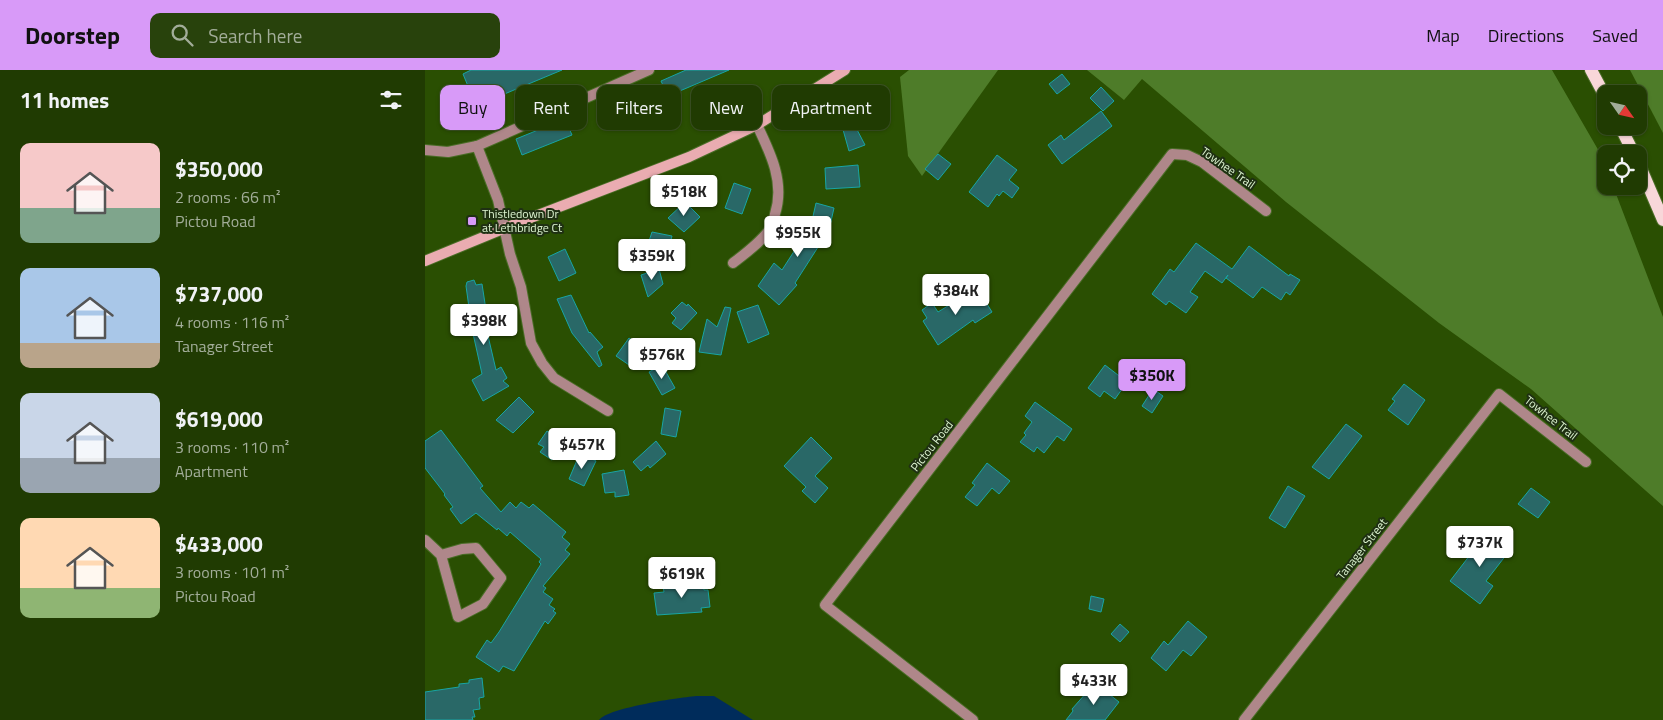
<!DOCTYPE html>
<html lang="en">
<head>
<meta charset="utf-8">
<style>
	:root { --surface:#203b02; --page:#28420c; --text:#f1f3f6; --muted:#a2ad99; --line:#3d5524; --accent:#d89af8 }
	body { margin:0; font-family:"Titillium Web",sans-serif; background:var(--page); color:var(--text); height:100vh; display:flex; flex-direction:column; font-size:19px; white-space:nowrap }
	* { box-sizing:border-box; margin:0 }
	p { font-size:16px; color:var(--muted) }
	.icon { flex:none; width:28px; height:28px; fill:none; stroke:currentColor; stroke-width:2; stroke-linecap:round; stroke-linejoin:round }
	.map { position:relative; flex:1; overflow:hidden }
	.sheet { display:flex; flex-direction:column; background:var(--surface); width:425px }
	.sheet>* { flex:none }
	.banner { position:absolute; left:15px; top:15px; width:475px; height:45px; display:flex; gap:10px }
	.needle { width:32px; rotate:124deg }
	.buttons { position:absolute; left:1172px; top:15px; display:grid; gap:10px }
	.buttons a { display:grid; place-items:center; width:50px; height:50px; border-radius:10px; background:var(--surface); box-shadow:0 1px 4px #0004,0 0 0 1px var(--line); font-size:25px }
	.price { position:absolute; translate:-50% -42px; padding:0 11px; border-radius:5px; background:#fff; color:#222; font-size:16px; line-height:32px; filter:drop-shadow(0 1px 2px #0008) }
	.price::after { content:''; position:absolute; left:50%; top:30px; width:15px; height:11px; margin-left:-8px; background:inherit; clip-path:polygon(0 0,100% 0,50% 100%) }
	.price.current { background:var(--accent); color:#111 }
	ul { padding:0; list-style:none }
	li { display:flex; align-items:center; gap:15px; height:125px; padding:0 20px }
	li span { display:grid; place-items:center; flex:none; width:140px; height:100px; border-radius:10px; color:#555 }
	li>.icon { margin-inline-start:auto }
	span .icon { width:60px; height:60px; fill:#fffc; stroke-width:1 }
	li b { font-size:21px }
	h2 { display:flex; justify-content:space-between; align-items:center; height:60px; padding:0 20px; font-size:21px }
	.tag { padding:0 18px; border-radius:10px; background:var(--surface); box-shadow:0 1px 4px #0004,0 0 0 1px var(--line); font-size:18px; line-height:45px }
	.tag.current { background:var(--accent); color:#111 }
	header { display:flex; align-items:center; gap:30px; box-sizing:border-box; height:70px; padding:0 25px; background:var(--accent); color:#111 }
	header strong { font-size:24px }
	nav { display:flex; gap:28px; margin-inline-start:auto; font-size:18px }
	.search { width:350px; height:45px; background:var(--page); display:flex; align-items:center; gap:12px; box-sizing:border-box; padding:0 18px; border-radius:10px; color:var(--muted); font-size:19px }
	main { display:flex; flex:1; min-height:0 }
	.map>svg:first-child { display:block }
	.green { fill:#4e7c29 }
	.water { fill:#002c5b }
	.building { fill:#296867; stroke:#18a5a4 }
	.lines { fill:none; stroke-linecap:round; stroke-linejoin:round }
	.minor-casing { stroke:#4a6d27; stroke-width:12 }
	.secondary-casing { stroke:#4a6d27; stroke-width:12 }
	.primary-casing { stroke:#4a6d27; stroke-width:14 }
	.minor { stroke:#af878a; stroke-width:10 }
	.secondary { stroke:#eaacb1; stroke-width:10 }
	.primary { stroke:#f8d7d9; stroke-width:12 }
	.poi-dot { fill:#d89af8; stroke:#1f3013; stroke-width:2 }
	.labels { text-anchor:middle; stroke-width:4; stroke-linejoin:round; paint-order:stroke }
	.street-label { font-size:12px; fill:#def5d1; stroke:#1f3013 }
	.poi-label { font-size:12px; fill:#def5d1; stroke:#1f3013; text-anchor:start }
</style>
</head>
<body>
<header>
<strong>Doorstep</strong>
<div class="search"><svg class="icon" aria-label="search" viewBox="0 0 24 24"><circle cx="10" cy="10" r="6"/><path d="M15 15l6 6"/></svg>Search here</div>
<nav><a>Map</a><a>Directions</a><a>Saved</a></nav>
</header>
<main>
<section class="sheet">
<h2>11 homes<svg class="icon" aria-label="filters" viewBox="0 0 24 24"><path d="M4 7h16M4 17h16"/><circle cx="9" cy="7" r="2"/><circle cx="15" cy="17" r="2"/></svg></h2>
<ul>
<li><span style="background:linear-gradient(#f6c9c9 65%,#7fa58c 0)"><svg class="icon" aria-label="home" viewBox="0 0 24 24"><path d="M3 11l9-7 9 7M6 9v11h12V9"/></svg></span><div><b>$350,000</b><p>2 rooms · 66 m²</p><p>Pictou Road</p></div></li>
<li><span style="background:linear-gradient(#a9c7e8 75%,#b9a48a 0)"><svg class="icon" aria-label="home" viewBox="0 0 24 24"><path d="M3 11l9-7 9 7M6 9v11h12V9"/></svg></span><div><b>$737,000</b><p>4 rooms · 116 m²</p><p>Tanager Street</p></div></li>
<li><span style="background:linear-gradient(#c9d6e8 65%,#9aa5b1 0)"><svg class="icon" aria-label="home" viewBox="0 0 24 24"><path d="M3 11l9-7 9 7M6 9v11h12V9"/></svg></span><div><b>$619,000</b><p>3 rooms · 110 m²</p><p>Apartment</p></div></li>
<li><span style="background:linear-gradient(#ffd9b3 70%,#8fb573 0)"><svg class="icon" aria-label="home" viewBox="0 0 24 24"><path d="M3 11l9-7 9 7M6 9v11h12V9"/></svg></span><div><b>$433,000</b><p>3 rooms · 101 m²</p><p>Pictou Road</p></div></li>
</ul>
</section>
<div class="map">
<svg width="1238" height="650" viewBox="0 0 1238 650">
	<rect width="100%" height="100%" fill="#2a4f02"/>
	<g class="green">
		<polygon points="484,0 573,0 497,106 483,86 475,7"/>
		<polygon points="662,0 1127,0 1175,83 1181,99 1181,116 1188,116 1238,247 1238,436 1106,319 1014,253 861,132 717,9 699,30"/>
		<polygon points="1205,0 1238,0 1238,63"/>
	</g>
	<path class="water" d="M 273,626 L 289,626 L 328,650 L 174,650 C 182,638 256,627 273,626 Z"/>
	<g class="building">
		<polygon points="46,0 137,0 77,25 79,30 60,37 57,30 50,33 38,4"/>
		<polygon points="261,0 304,0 243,26 236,11"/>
		<polygon points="637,4 645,14 632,24 624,14"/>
		<polygon points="676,17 689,31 678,41 665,28"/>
		<polygon points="676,41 687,56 637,94 623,75 636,65 639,70"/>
		<polygon points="140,49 147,65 97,85 91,69"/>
		<polygon points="428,52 440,75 424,81 417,56"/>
		<polygon points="513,84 526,94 513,110 500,99"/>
		<polygon points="572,85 592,100 584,110 594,118 587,128 578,121 574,126 572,124 563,137 544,122"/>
		<polygon points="433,95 435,117 401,119 400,98"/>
		<polygon points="309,113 326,119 317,144 300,138"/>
		<polygon points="260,132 275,147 259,162 243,148"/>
		<polygon points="391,133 409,138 404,160 370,213 372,215 354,235 333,216 349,193 357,200 377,169 382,173"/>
		<polygon points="227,162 247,166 241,189 216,183 219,170 224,171"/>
		<polygon points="771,173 807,199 824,176 864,206 865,204 875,210 865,225 861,222 856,230 837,217 828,228 801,208 803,205 797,213 780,201 765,222 773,227 761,243 744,231 741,235 727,224 745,199 749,202"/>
		<polygon points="140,179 151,203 134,211 123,187"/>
		<polygon points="234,199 238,214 223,227 216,205"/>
		<polygon points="49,210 51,215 57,214 61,240 57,240 71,300 76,297 82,308 78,311 84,316 58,331 47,310 57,304 47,259 41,216 42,212"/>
		<polygon points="552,218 567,242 550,253 548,250 513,275 498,251 502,248 497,240 507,233 513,242"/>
		<polygon points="146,225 164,263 165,262 178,277 172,282 177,295 174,297 147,263 132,229"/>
		<polygon points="257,232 262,236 263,234 272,243 256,260 247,253 251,248 246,243"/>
		<polygon points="333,235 344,264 323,273 312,242"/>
		<polygon points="300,237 306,238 296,285 274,282 282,249 292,257"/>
		<polygon points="204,268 215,276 212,281 216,284 207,297 191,286"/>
		<polygon points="237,295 250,318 237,325 224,302"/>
		<polygon points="680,295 702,312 690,329 679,321 675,327 663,318"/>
		<polygon points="979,314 1000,330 983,355 963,340 970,331 967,329"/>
		<polygon points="728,319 738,326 727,343 717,336"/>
		<polygon points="94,327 109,342 88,363 71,350"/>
		<polygon points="610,332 647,359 639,371 632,366 619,383 612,377 609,382 595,372 601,365 599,363 607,352 600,346"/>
		<polygon points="240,338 256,341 251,367 236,364"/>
		<polygon points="921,354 937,366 904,409 887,397"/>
		<polygon points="16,360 58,416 55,418 76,442 85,432 91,438 96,432 104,438 108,434 141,462 137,467 145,474 140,480 145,484 118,516 121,518 118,522 128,529 124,535 130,539 128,541 131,543 123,554 120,551 89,601 78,596 74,602 51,587 62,570 66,573 74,562 116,494 114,492 116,489 85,462 82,466 73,458 72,460 51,443 36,454 25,439 28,437 19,425 20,424 0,398 0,371"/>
		<polygon points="122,361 130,366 132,362 142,368 127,390 115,382 119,377 113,374"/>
		<polygon points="386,367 407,388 390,406 403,418 390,433 377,421 381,417 359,396"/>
		<polygon points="231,371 241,384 225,398 223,395 216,401 208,392"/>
		<polygon points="155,383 171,391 159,416 144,409"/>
		<polygon points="562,393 585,411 574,424 567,418 552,436 540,427 550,415 547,413"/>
		<polygon points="199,400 204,425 190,427 190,422 180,423 177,404"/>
		<polygon points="863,416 880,426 860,458 844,448"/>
		<polygon points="1106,418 1125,432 1113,448 1093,434"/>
		<polygon points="1062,463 1085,480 1061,511 1068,516 1055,534 1025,511"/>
		<polygon points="278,511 279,520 283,520 285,537 276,538 277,542 232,545 229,523 239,522 238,516"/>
		<polygon points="666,526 679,529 676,542 664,539"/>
		<polygon points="763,551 782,567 766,586 758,580 741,601 726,588 739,571 743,575"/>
		<polygon points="695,554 704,562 695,572 686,564"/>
		<polygon points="57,608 59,627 54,628 55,639 48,640 50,647 47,647 48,650 0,650 0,622 34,617 34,614 44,613 44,610"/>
		<polygon points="670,613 694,632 680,650 641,650 648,641 647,639"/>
	</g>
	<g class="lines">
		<g class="minor-casing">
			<g id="minor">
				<polyline points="52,76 73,130 85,184 96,217 106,273 117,293 129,308 183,341"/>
				<polyline points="0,80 23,82 52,76 224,0"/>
				<path d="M 308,193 C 321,183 336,172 345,159 C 348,155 349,149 350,144 C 360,113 346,84 332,55"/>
				<polyline points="0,470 16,485 33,547 58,534 76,508 51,478 37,479 16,485"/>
				<polyline points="548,650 400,535 747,84 762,85 777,92 841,141"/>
				<polyline points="819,650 1074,324 1161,392"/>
			</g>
		</g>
		<g class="secondary-casing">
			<polyline id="secondary" points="0,191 95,152 264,87 332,55 420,0"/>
		</g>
		<g class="primary-casing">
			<g id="primary">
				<polyline points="1166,0 1181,28"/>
				<polyline points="1195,56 1209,84"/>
				<polyline points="1214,94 1238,150"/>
			</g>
		</g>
		<use href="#minor" class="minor"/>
		<use href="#secondary" class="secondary"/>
		<use href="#primary" class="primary"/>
	</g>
	<rect class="poi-dot" x="42" y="146" width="10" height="10" rx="2.5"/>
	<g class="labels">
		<g class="street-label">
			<text transform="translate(803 98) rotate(35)" y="4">Towhee Trail</text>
			<text transform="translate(1126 348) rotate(38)" y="4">Towhee Trail</text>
			<text transform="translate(507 376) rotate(-52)" y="4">Pictou Road</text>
			<text transform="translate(937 479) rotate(-52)" y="4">Tanager Street</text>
		</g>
		<g class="poi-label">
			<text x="57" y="148">Thistledown Dr<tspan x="57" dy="14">at Lethbridge Ct</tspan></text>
		</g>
	</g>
</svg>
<div class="buttons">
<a><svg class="needle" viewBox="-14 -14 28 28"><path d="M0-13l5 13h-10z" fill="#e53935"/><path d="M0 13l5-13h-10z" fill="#a2ad99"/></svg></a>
<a><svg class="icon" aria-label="locate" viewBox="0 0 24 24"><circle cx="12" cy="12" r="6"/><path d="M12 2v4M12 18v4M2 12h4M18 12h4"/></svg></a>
</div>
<b class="price" style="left:259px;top:147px">$518K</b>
<b class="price" style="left:373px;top:188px">$955K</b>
<b class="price" style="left:227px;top:211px">$359K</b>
<b class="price" style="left:531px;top:246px">$384K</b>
<b class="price" style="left:59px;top:276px">$398K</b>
<b class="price" style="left:237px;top:310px">$576K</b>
<b class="price current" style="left:727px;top:331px">$350K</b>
<b class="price" style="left:157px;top:400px">$457K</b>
<b class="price" style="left:1055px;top:498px">$737K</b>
<b class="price" style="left:257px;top:529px">$619K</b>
<b class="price" style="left:669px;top:636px">$433K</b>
<div class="banner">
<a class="tag current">Buy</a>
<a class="tag">Rent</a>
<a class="tag">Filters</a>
<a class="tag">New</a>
<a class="tag">Apartment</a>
</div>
</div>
</main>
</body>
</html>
